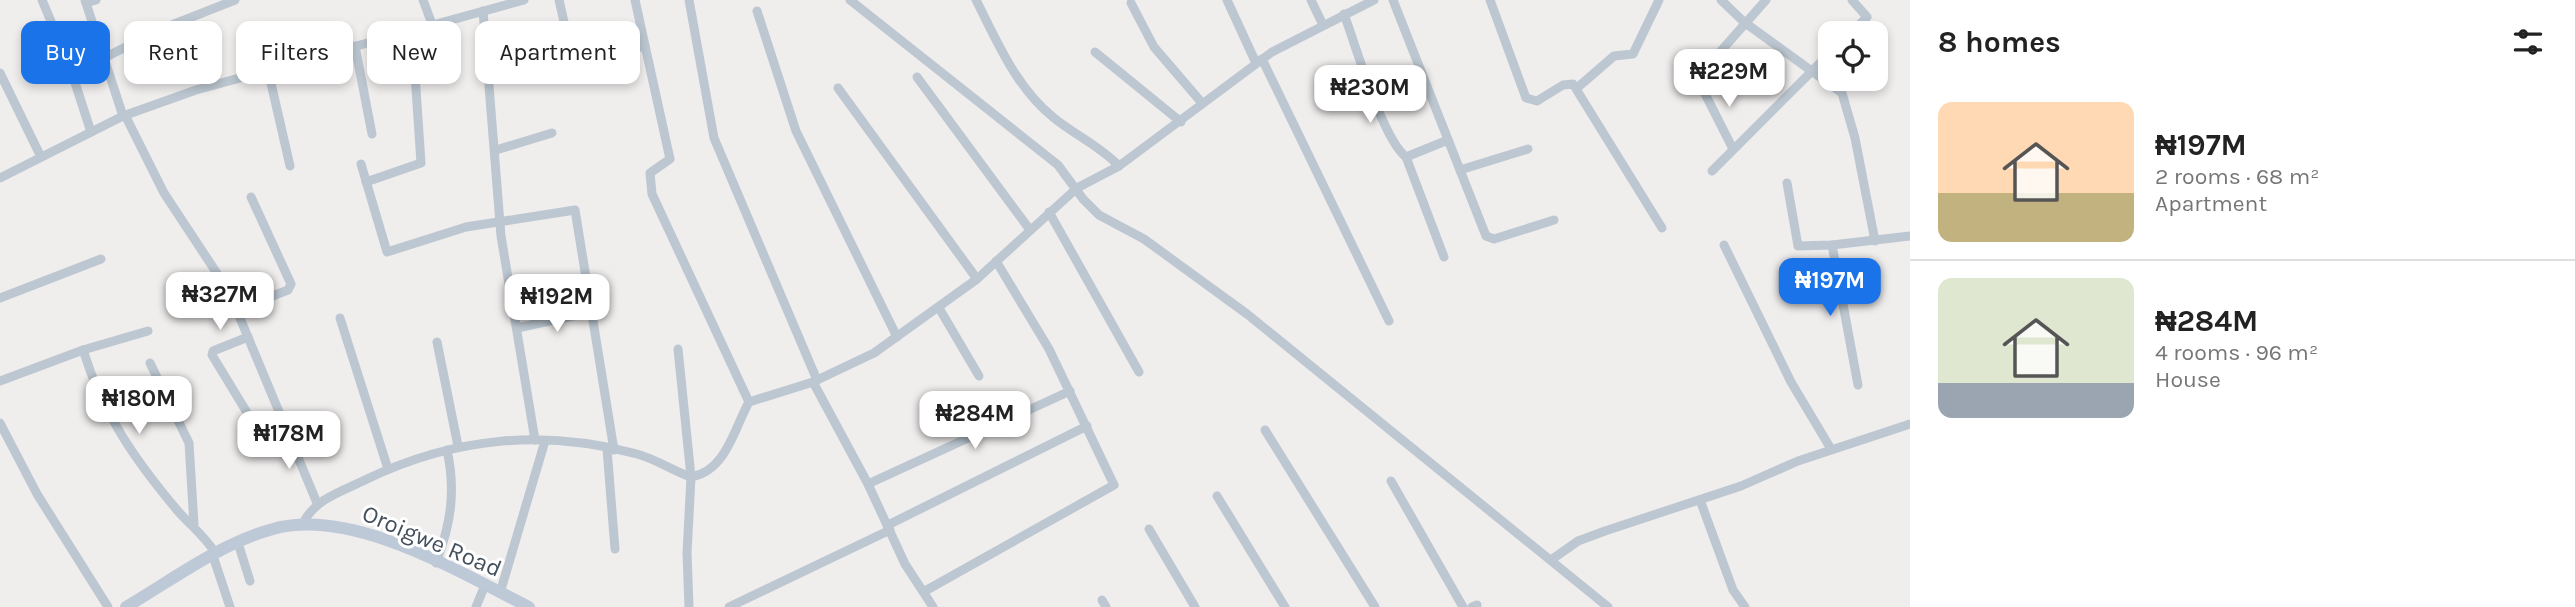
<!DOCTYPE html>
<html lang="en">
<head>
<meta charset="utf-8">
<style>
	:root { --surface:#fff; --page:#f6f6f6; --text:#222; --muted:#767676; --line:#e0e0e0; --accent:#1a73e8 }
	body { margin:0; font-family:Karla,sans-serif; background:var(--page); color:var(--text); height:100vh; display:flex; flex-direction:column; font-size:26px; white-space:nowrap }
	* { box-sizing:border-box; margin:0 }
	p { font-size:23px; color:var(--muted) }
	.icon { flex:none; width:38px; height:38px; fill:none; stroke:currentColor; stroke-width:2; stroke-linecap:round; stroke-linejoin:round }
	.map { position:relative; flex:1; overflow:hidden }
	.side { display:flex; flex-direction:column; background:var(--surface); width:665px }
	.side>* { flex:none }
	.guide { position:absolute; left:21px; top:21px; width:665px; height:63px; display:flex; gap:14px }
	.fabs { position:absolute; left:1818px; top:21px; display:grid; gap:14px }
	.fabs a { display:grid; place-items:center; width:70px; height:70px; border-radius:14px; background:var(--surface); box-shadow:0 4px 10px #0003; font-size:35px }
	.price { position:absolute; translate:-50% -60px; padding:0 16px; border-radius:14px; background:#fff; color:#222; font-size:23px; line-height:46px; filter:drop-shadow(0 2px 4px #0008) }
	.price::after { content:''; position:absolute; left:50%; top:42px; width:21px; height:16px; margin-left:-10px; background:inherit; clip-path:polygon(0 0,100% 0,50% 100%) }
	.price.on { background:var(--accent); color:#fff }
	ul { padding:0; list-style:none }
	li { display:flex; align-items:center; gap:21px; height:175px; padding:0 28px }
	li+li { border-top:2px solid var(--line) }
	li span { display:grid; place-items:center; flex:none; width:196px; height:140px; border-radius:14px; color:#555 }
	li>.icon { margin-inline-start:auto }
	span .icon { width:84px; height:84px; fill:#fffc; stroke-width:1 }
	li b { font-size:30px }
	h2 { display:flex; justify-content:space-between; align-items:center; height:84px; padding:0 28px; font-size:30px }
	.tag { padding:0 24px; border-radius:14px; background:var(--surface); box-shadow:0 4px 10px #0003; font-size:24px; line-height:63px }
	.tag.on { background:var(--accent); color:#fff }
	main { display:flex; flex:1; min-height:0 }
	.map>svg:first-child { display:block }
	.lines { fill:none; stroke-linecap:round; stroke-linejoin:round }
	.street { stroke:#bcc7d1; stroke-width:9 }
	.secondary { stroke:#bec9d8; stroke-width:12 }
	.labels { text-anchor:middle; stroke-width:6; stroke-linejoin:round; paint-order:stroke }
	.street-label { font-size:24px; fill:#444f5c; stroke:#fff }
</style>
</head>
<body>
<main>
<div class="map">
<svg width="1910" height="607" viewBox="0 0 1910 607">
	<rect width="100%" height="100%" fill="#f0eded"/>
	<g class="lines">
		<g class="street">
			<polyline points="42,0 69,64 91,132"/>
			<polyline points="85,0 123,116"/>
			<polyline points="423,0 432,24"/>
			<polyline points="559,0 573,61 645,46"/>
			<polyline points="635,0 670,159 650,173 652,194 749,402"/>
			<polyline points="689,0 714,138 817,380"/>
			<polyline points="850,0 1058,165 1083,199 1099,215 1144,239 1247,314 1608,607"/>
			<path d="M 976,0 C 997,41 1016,88 1054,118 C 1075,135 1100,146 1119,166"/>
			<polyline points="1227,0 1256,63"/>
			<polyline points="1311,0 1323,25"/>
			<polyline points="1393,0 1486,236 1494,239 1554,220"/>
			<polyline points="1490,0 1526,98 1537,101 1563,85 1573,84 1662,228"/>
			<polyline points="1721,0 1744,22 1842,93 1855,138 1875,241"/>
			<polyline points="86,3 96,0"/>
			<polyline points="1131,3 1154,47 1202,103"/>
			<polyline points="483,11 501,236 535,440"/>
			<polyline points="757,11 796,131 897,337"/>
			<path d="M 1344,14 C 1356,46 1382,138 1406,157 L 1448,140"/>
			<polyline points="1851,33 1867,17 1852,0"/>
			<polyline points="355,46 372,134"/>
			<polyline points="1095,52 1181,122"/>
			<polyline points="104,58 159,30 235,0"/>
			<polyline points="1262,59 1389,321"/>
			<polyline points="268,70 290,166"/>
			<polyline points="0,73 41,157"/>
			<polyline points="917,77 1030,230"/>
			<polyline points="838,88 977,279"/>
			<polyline points="1577,88 1614,56 1633,54 1659,0"/>
			<polyline points="125,115 164,193 218,275 240,318 317,503"/>
			<polyline points="1733,149 1697,78 1766,0"/>
			<polyline points="496,150 552,133"/>
			<polyline points="1406,157 1444,257"/>
			<polyline points="361,164 387,252 466,227 575,210 614,450"/>
			<polyline points="1460,170 1528,149"/>
			<polyline points="1712,171 1830,53"/>
			<polyline points="0,178 123,116 196,90 524,0"/>
			<polyline points="366,182 421,163 412,30"/>
			<polyline points="1787,183 1798,246 1832,245 1910,236"/>
			<polyline points="1049,212 1139,372"/>
			<polyline points="1724,245 1791,382 1831,449"/>
			<polyline points="1832,245 1858,385"/>
			<polyline points="0,298 101,259"/>
			<polyline points="939,308 979,376"/>
			<polyline points="236,310 288,290 291,284 251,197"/>
			<polyline points="340,318 388,469"/>
			<polyline points="517,328 591,312"/>
			<polyline points="248,337 213,351 212,355 260,434 288,428"/>
			<polyline points="437,342 458,446"/>
			<polyline points="678,349 691,477 687,553 689,607"/>
			<path d="M 83,350 C 103,414 135,460 177,510 C 191,526 205,536 216,554"/>
			<polyline points="150,363 189,443 194,525"/>
			<polyline points="0,381 83,350 148,331"/>
			<polyline points="813,382 868,484 905,564 933,607"/>
			<polyline points="0,423 37,494 108,607"/>
			<polyline points="1265,430 1375,607"/>
			<polyline points="607,449 615,549"/>
			<polyline points="1391,481 1463,607"/>
			<polyline points="868,484 1070,391"/>
			<polyline points="1217,496 1285,607"/>
			<polyline points="1700,500 1733,590 1745,607"/>
			<path d="M 303,523 C 316,498 343,491 367,479 C 455,437 543,429 637,454 C 656,459 673,471 691,477 C 726,471 734,429 749,402 L 813,382 L 874,353 L 977,279 L 1077,188 L 1119,166 L 1272,52 L 1374,0"/>
			<polyline points="888,525 1087,426"/>
			<polyline points="1149,529 1195,607"/>
			<polyline points="238,543 250,581"/>
			<polyline points="213,556 230,607"/>
			<polyline points="1551,560 1578,541 1605,531 1741,486 1798,461 1910,424"/>
			<path d="M 436,563 C 451,524 456,491 447,450"/>
			<polyline points="925,591 1114,485 1049,349 996,261"/>
			<polyline points="500,593 545,441"/>
			<polyline points="1102,600 1106,607"/>
			<polyline points="476,607 485,585"/>
			<polyline points="729,607 890,530"/>
			<polyline points="1472,607 1477,605"/>
		</g>
		<path class="secondary" d="M 126,607 C 172,580 221,543 273,529 C 352,507 459,572 529,607"/>
	</g>
	<g class="labels">
		<g class="street-label">
			<text transform="translate(432 541) rotate(23)" y="8">Oroigwe Road</text>
		</g>
	</g>
</svg>
<div class="fabs">
<a><svg class="icon" aria-label="locate" viewBox="0 0 24 24"><circle cx="12" cy="12" r="6"/><path d="M12 2v4M12 18v4M2 12h4M18 12h4"/></svg></a>
</div>
<b class="price" style="left:1729px;top:109px">₦229M</b>
<b class="price" style="left:1370px;top:125px">₦230M</b>
<b class="price on" style="left:1830px;top:318px">₦197M</b>
<b class="price" style="left:220px;top:332px">₦327M</b>
<b class="price" style="left:557px;top:334px">₦192M</b>
<b class="price" style="left:139px;top:436px">₦180M</b>
<b class="price" style="left:975px;top:451px">₦284M</b>
<b class="price" style="left:289px;top:471px">₦178M</b>
<div class="guide">
<a class="tag on">Buy</a>
<a class="tag">Rent</a>
<a class="tag">Filters</a>
<a class="tag">New</a>
<a class="tag">Apartment</a>
</div>
</div>
<section class="side">
<h2>8 homes<svg class="icon" aria-label="filters" viewBox="0 0 24 24"><path d="M4 7h16M4 17h16"/><circle cx="9" cy="7" r="2"/><circle cx="15" cy="17" r="2"/></svg></h2>
<ul>
<li><span style="background:linear-gradient(#ffd9b3 65%,#c2b280 0)"><svg class="icon" aria-label="home" viewBox="0 0 24 24"><path d="M3 11l9-7 9 7M6 9v11h12V9"/></svg></span><div><b>₦197M</b><p>2 rooms · 68 m²</p><p>Apartment</p></div></li>
<li><span style="background:linear-gradient(#dfe7d0 75%,#9aa5b1 0)"><svg class="icon" aria-label="home" viewBox="0 0 24 24"><path d="M3 11l9-7 9 7M6 9v11h12V9"/></svg></span><div><b>₦284M</b><p>4 rooms · 96 m²</p><p>House</p></div></li>
</ul>
</section>
</main>
</body>
</html>
